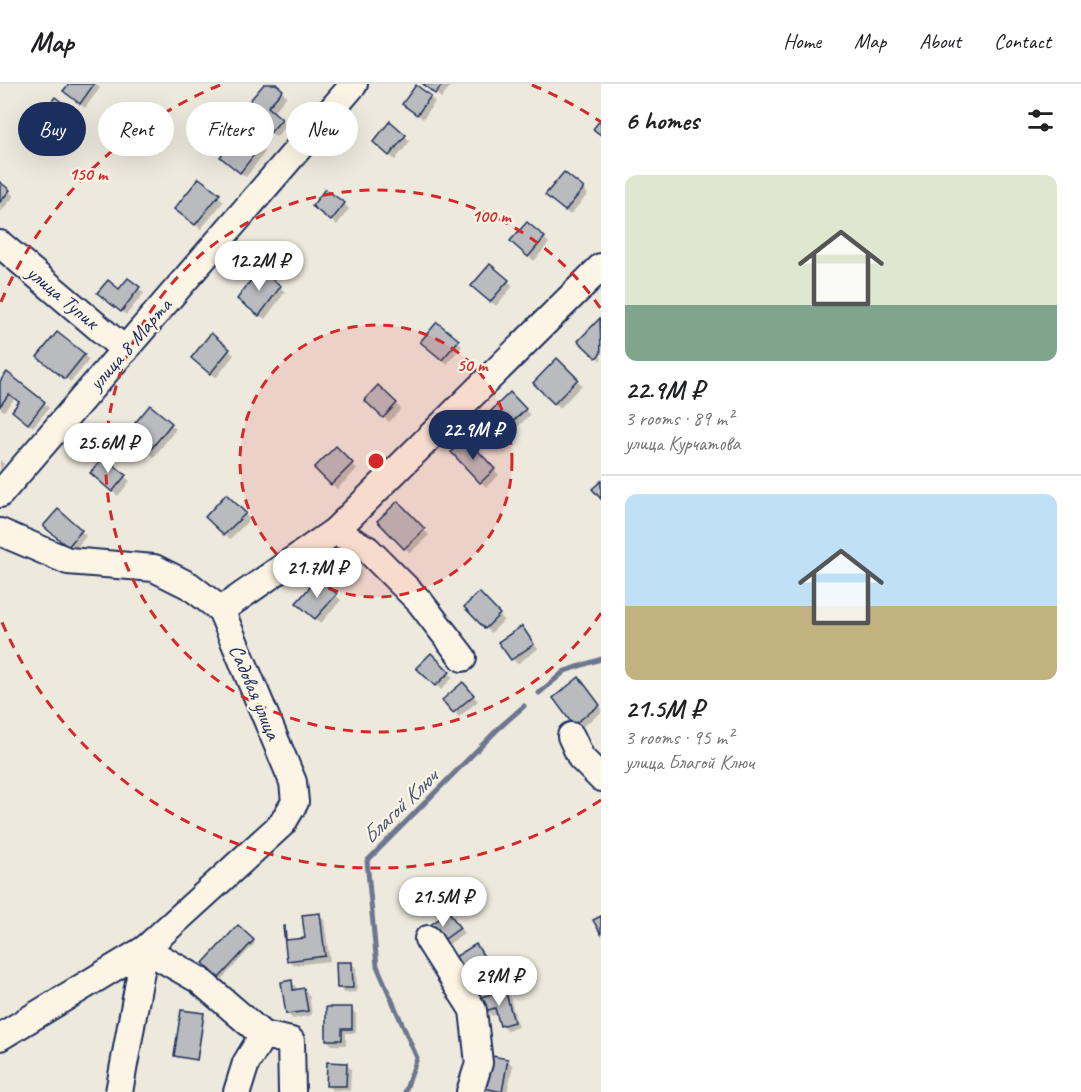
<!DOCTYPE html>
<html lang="en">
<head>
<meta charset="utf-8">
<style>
	:root { --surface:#fff; --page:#f6f6f6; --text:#202124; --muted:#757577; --line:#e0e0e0; --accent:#1b2f5e }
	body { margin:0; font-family:Caveat,sans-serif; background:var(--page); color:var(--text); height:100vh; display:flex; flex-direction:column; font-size:22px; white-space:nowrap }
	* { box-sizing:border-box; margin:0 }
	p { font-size:20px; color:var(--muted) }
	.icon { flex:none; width:33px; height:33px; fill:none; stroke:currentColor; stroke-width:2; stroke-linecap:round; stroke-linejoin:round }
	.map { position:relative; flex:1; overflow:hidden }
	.panel { display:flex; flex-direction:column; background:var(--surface); width:480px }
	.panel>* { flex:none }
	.guide { position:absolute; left:18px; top:18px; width:492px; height:54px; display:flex; gap:12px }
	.price { position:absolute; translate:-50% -51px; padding:0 14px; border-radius:21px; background:#fff; color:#222; font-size:20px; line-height:39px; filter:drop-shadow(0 2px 3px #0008) }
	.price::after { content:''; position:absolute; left:50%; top:36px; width:18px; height:14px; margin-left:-9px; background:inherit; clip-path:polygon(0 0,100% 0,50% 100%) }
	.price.active { background:var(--accent); color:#fff }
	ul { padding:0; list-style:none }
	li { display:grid; align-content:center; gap:12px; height:318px; padding:0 24px }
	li+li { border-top:2px solid var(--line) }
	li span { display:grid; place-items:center; height:186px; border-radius:12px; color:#555 }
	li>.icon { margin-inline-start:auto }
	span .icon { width:108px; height:108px; fill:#fffc; stroke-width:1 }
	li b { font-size:26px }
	h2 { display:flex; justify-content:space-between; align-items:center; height:72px; padding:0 24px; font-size:26px }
	.tag { padding:0 21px; border-radius:27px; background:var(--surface); box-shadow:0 6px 24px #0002; font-size:21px; line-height:54px }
	.tag.active { background:var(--accent); color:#fff }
	header { display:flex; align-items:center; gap:36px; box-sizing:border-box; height:84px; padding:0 30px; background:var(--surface); border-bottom:2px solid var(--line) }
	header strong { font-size:28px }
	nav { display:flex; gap:33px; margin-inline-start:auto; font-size:21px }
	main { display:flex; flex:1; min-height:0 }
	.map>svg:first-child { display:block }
	.shadow { fill:#0003 }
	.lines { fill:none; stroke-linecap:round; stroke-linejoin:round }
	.stream { stroke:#6c778f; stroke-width:5 }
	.building { fill:#babbbe; stroke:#1b2f5e; stroke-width:1.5 }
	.minor-casing { stroke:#1b2f5e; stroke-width:30 }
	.minor { stroke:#fcf5e5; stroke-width:26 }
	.ring { fill:none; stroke:#d62828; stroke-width:3; stroke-dasharray:10 8 }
	.labels { text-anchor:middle; stroke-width:4.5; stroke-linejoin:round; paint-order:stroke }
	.street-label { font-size:21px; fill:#1b2f5e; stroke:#fcf5e5 }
	.water-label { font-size:22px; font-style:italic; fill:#445376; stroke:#fcf5e5 }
	.centre { fill:#d62828; stroke:#fcf5e5; stroke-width:3 }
	.ring-label { font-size:18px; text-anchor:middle; font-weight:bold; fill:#d62828; stroke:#fcf5e5; stroke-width:4.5; stroke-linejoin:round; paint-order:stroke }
</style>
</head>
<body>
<header>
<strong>Map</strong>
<nav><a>Home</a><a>Map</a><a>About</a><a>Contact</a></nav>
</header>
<main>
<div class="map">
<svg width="601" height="1008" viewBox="0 0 601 1008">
	<rect width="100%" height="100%" fill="#eee9dd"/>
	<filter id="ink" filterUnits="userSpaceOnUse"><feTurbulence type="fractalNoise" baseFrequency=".0167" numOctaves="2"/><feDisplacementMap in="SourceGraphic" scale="12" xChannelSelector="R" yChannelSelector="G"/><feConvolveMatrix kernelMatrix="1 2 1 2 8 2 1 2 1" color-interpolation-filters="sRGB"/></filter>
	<g filter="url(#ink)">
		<g class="shadow">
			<polygon points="70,0 96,0 100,4 85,24 70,12"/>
			<polygon points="266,0 273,0 287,12 273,29 286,41 276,53 249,31"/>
			<polygon points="425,0 452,0 441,14"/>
			<polygon points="430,13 435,18 423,35 404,20"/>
			<polygon points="56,15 81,36 69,53 48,36"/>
			<polygon points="405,52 410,57 395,76 380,63"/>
			<polygon points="260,63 265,68 246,93 227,78"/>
			<polygon points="199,96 224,117 201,145 181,130"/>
			<polygon points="0,100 14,112 0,129"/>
			<polygon points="583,105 588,110 570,131 552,116"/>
			<polygon points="344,120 349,125 337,141 319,127"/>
			<polygon points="544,154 549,159 534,177 517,162"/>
			<polygon points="128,196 144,209 126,231 104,214 119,208"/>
			<polygon points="508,197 513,202 496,222 478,207"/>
			<polygon points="280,203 285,208 265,235 244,220"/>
			<polygon points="600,236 601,237 601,277 580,257"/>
			<polygon points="211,251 234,271 216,294 198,279"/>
			<polygon points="458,257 462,262 447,280 427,263"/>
			<polygon points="84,271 89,276 71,298 44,278"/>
			<polygon points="557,276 582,301 560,324 535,299"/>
			<polygon points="0,300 44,319 49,324 33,343 19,332 21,318 15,314 4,327 0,324"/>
			<polygon points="378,303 401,325 389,338 366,316"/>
			<polygon points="510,310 530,331 509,351 489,331"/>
			<polygon points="150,323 176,345 154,373 132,356"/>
			<polygon points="466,356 499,391 486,403 454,368"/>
			<polygon points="336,364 357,385 337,405 316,384"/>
			<polygon points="104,375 130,397 118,412 97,394"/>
			<polygon points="0,376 4,380 0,386"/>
			<polygon points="226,412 250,435 230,455 207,433"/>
			<polygon points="398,419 429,451 410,469 379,437"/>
			<polygon points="50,447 81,447 86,452 74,467"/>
			<polygon points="318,496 341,516 321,539 303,524"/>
			<polygon points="479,510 504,536 491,549 466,523"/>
			<polygon points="526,549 538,565 517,580 501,558"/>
			<polygon points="431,571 453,593 441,606 419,584"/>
			<polygon points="584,600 601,623 601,629 579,645 555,614"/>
			<polygon points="468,605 478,617 459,633 444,616"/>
			<polygon points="449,830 464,849 444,864 439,859"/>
			<polygon points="319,831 324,836 330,877 294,881 289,876 306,855"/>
			<polygon points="238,843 255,859 222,895 205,879"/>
			<polygon points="476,862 499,897 476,911 471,906"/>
			<polygon points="351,879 356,884 357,908 344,909 339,904"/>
			<polygon points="291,897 296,903 297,907 304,906 309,911 312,931 293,935 288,930"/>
			<polygon points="505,908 510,913 518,943 507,946 502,941 498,930 492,932 487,927 483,914"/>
			<polygon points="351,925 356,930 356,949 346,949 346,961 332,961 327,956"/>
			<polygon points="203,931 205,933 198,977 177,974 175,972"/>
			<polygon points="508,977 513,982 507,1008 487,1008 482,1003"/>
			<polygon points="346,980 351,985 350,1007 332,1006 327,1001"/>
		</g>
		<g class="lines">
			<g class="stream">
				<polyline points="539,609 565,587 601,575"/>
				<polyline points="405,1008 417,974 377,882 367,777 499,644 524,622"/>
			</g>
		</g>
		<g class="building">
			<polygon points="69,0 94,0 80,20 63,7"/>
			<polygon points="264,0 276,0 283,6 268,23 282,35 270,49 242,26"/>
			<polygon points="423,0 443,0 435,10"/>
			<polygon points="416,1 431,12 417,31 402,20"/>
			<polygon points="55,13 77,30 63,49 41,32"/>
			<polygon points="601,35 601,51 593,45"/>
			<polygon points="390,37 406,51 389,72 373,58"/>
			<polygon points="241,47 261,62 240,89 220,73"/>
			<polygon points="564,88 584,104 565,127 545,111"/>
			<polygon points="199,94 220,110 195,141 174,125"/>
			<polygon points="0,98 10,106 0,118"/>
			<polygon points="325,105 345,119 331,137 312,122"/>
			<polygon points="527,138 545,153 528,173 510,157"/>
			<polygon points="490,180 509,196 490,218 471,202"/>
			<polygon points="259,185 281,202 259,232 237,215"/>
			<polygon points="128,194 140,203 121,228 97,209 108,196 119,205"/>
			<polygon points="600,234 601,269 596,274 578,257"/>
			<polygon points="437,238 459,256 442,276 420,258"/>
			<polygon points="57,248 85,270 65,295 37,273"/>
			<polygon points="211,249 230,265 210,290 191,274"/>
			<polygon points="557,274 578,295 554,320 533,299"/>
			<polygon points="7,288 45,318 28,340 12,327 19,318 9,310 0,322 0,297"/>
			<polygon points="378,301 397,319 383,334 364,316"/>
			<polygon points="510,308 526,325 503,347 487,331"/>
			<polygon points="150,321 172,339 148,369 125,351"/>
			<polygon points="466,354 495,385 480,399 451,368"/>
			<polygon points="336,362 353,379 331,401 314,384"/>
			<polygon points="104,373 126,391 112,408 90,389"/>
			<polygon points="601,397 601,415 592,405"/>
			<polygon points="226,410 246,429 224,451 205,433"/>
			<polygon points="398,417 425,445 404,465 377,437"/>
			<polygon points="58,425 82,446 68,463 43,442"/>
			<polygon points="318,494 337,510 315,535 296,519"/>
			<polygon points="479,508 500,530 485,545 464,523"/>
			<polygon points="522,542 534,560 511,576 498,558"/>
			<polygon points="431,569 450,588 435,602 416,584"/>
			<polygon points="579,593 600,621 573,641 553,614"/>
			<polygon points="463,598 474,611 453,629 442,616"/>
			<polygon points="449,828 460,844 438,860 426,844"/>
			<polygon points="320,829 325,872 287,877 283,843 285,842 286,856 305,854 302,831"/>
			<polygon points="601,832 601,850 593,836"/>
			<polygon points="238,841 254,856 219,894 203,879"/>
			<polygon points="476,860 496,891 470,907 450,876"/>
			<polygon points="336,878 352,878 353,904 337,904"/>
			<polygon points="292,896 293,906 304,904 308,927 286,930 281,898"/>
			<polygon points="505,906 514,938 500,942 495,924 485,927 481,913"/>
			<polygon points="326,923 352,923 352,945 342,945 342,956 326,956"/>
			<polygon points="181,926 204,929 197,976 174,972"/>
			<polygon points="487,971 508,975 502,1008 480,1003"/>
			<polygon points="327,978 347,979 346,1002 326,1002"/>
		</g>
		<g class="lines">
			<g class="minor-casing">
				<g id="minor">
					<polyline points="0,160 125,266"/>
					<polyline points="0,410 354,0"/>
					<polyline points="335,447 367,465 420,518 463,574"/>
					<polyline points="0,448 68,477 154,484 190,502 221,526 293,698 295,718 282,740 145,865 0,953"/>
					<polyline points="221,526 335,447 601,183"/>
					<polyline points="571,652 581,674 601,694"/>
					<polyline points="428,855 473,926 479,979 470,1008"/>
					<polyline points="119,1008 145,865 199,896 263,951 291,957 292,1008"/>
					<polyline points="237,1008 246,979 263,951"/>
				</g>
			</g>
			<use href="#minor" class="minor"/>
		</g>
	</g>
	<circle cx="376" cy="377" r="136" fill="#d62828" fill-opacity=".12"/>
	<g class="ring">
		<circle cx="376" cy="377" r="136"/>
		<path d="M601 529A271 271 0 1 1 601 225"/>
		<path d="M601 716A407 407 0 0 1 1 536M1 218A407 407 0 0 1 220 1M532 1A407 407 0 0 1 601 38"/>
	</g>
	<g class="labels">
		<g class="street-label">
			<text transform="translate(63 213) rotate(40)" y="7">улица Тупик</text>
			<text transform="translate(130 260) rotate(-49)" y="7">улица 8 Марта</text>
			<text transform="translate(255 608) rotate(67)" y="7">Садовая улица</text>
		</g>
		<g class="water-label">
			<text transform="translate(399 722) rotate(-44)" y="8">Благой Ключ</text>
		</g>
	</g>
	<circle cx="376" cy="377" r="9" class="centre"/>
	<g class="ring-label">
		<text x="88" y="96">150 m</text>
		<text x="491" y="138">100 m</text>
		<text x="472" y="287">50 m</text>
	</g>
</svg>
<b class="price" style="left:259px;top:208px">12.2M ₽</b>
<b class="price active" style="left:473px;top:377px">22.9M ₽</b>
<b class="price" style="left:108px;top:390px">25.6M ₽</b>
<b class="price" style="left:317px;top:515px">21.7M ₽</b>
<b class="price" style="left:443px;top:844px">21.5M ₽</b>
<b class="price" style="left:499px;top:923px">29M ₽</b>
<div class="guide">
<a class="tag active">Buy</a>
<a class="tag">Rent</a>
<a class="tag">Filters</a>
<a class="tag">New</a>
</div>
</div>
<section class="panel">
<h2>6 homes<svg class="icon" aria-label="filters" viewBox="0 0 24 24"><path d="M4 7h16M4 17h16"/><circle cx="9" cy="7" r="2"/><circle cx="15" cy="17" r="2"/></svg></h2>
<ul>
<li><span style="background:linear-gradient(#dfe7d0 70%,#7fa58c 0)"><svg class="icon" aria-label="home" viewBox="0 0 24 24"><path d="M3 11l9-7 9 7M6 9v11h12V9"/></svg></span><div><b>22.9M ₽</b><p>3 rooms · 89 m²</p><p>улица Курчатова</p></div></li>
<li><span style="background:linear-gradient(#bfe0f5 60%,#c2b280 0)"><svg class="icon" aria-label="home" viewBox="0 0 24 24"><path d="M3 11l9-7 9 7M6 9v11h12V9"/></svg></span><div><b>21.5M ₽</b><p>3 rooms · 95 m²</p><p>улица Благой Ключ</p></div></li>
</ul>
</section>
</main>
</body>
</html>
